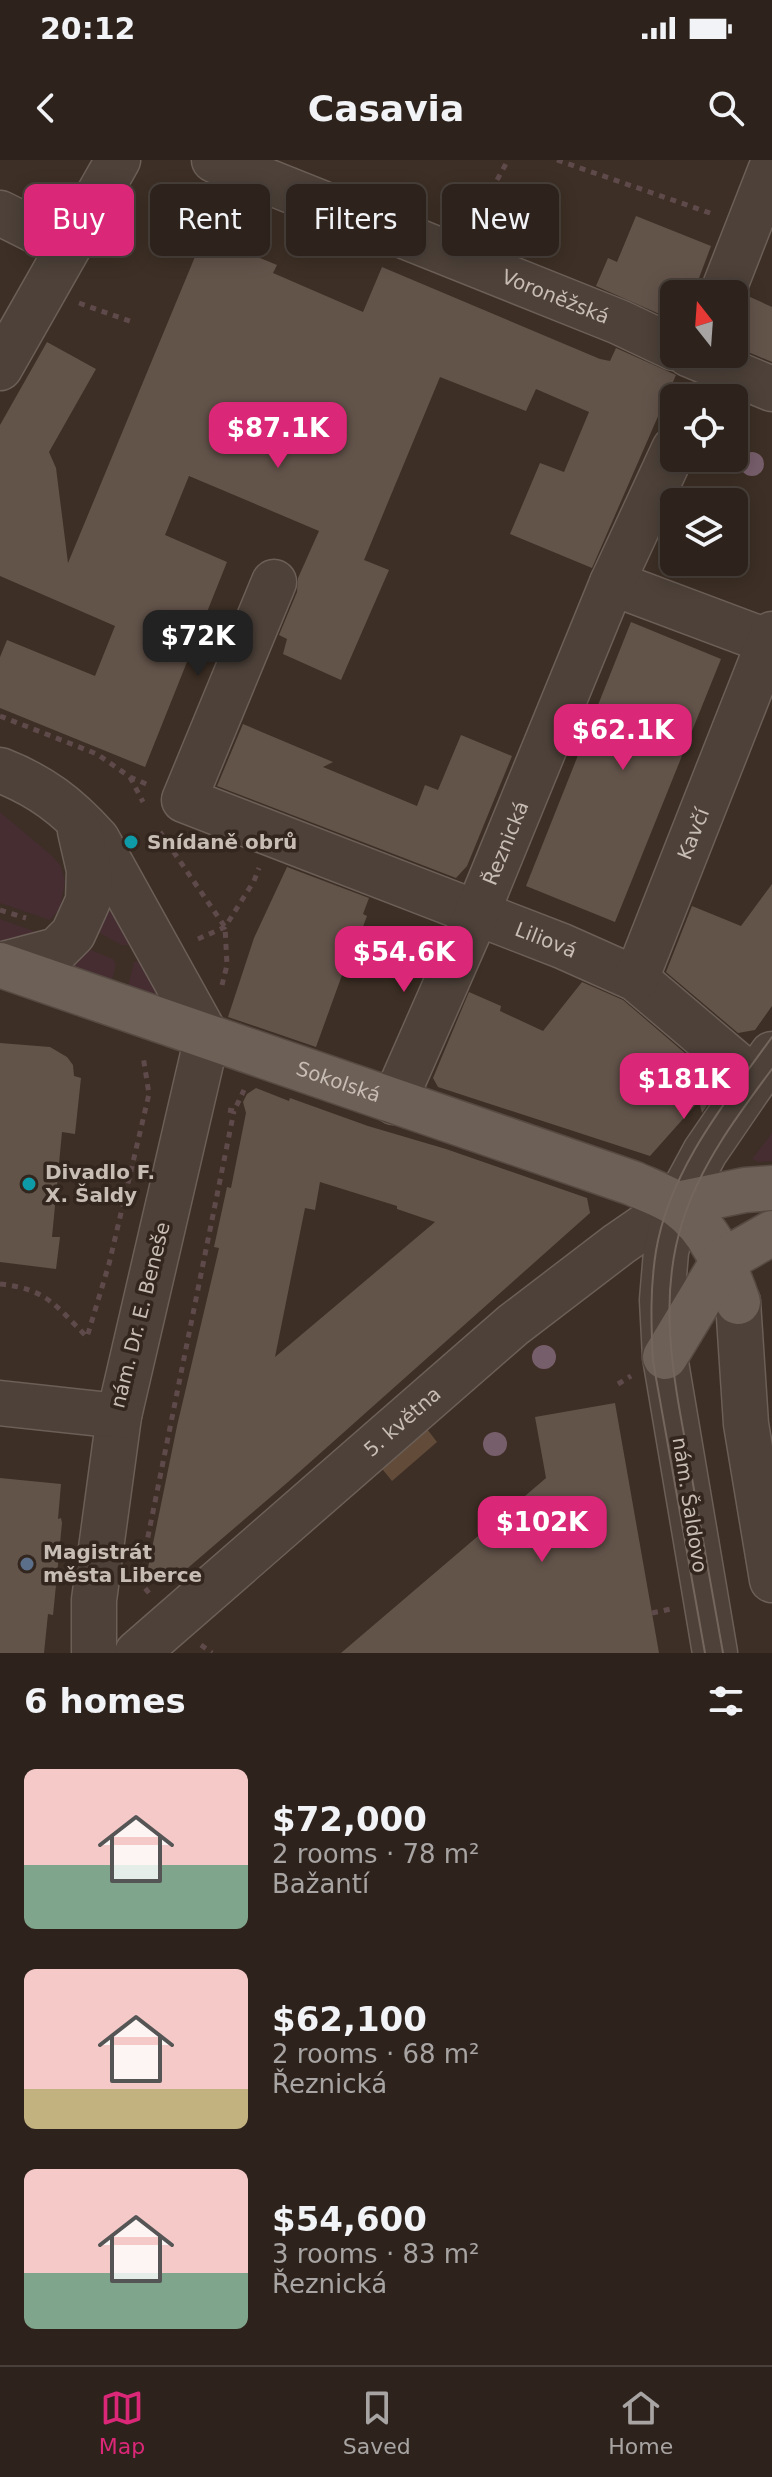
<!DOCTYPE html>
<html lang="en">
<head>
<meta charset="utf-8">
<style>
	:root { --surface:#2e231c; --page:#3a2f29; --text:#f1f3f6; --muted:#a7a4a3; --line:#49403b; --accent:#db2777 }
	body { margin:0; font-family:"DejaVu Sans",sans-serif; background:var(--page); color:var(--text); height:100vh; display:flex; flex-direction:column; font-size:30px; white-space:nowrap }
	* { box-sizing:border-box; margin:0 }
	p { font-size:26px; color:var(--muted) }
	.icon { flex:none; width:44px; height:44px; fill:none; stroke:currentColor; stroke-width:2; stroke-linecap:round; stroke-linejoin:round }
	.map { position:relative; height:1493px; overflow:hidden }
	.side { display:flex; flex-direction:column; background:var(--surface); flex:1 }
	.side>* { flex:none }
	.hud { position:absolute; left:24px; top:24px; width:724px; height:72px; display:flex; gap:16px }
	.needle { width:52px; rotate:343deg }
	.fabs { position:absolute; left:660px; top:120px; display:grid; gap:16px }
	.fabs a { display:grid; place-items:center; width:88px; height:88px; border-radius:12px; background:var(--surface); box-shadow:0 4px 20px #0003,0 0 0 2px var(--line); font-size:40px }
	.price { position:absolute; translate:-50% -68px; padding:0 18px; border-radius:16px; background:var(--accent); color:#fff; font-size:26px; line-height:52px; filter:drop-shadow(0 2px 4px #0008) }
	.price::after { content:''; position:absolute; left:50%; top:48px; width:24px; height:18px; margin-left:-12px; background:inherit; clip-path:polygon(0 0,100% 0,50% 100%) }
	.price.active { background:#222; color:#fff }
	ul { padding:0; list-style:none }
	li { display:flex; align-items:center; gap:24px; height:200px; padding:0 24px }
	li span { display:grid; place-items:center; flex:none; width:224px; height:160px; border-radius:12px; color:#555 }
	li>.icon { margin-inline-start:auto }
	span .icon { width:96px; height:96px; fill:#fffc; stroke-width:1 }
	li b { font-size:34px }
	h2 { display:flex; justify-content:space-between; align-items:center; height:96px; padding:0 24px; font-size:34px }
	.pill { padding:0 28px; border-radius:12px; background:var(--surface); box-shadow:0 4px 20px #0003,0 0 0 2px var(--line); font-size:28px; line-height:72px }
	.pill.active { background:var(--accent); color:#fff }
	.status { display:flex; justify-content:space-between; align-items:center; height:56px; padding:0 40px; background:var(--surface); direction:ltr }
	.status svg { height:22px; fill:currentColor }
	header { display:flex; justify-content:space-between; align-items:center; height:104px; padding:0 24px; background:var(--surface); font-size:36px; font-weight:700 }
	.tab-bar { display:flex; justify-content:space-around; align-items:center; height:112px; border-top:2px solid var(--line); background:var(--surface); font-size:22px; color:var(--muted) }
	.tab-bar a { display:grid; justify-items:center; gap:4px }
	.tab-bar .active { color:var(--accent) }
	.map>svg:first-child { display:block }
	.green { fill:#452d32 }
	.water { fill:#634b3a }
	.building { fill:#63544a; fill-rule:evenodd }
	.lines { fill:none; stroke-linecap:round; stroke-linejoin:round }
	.minor-casing { stroke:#6b5f57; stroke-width:47 }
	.major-casing { stroke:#564a42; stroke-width:47 }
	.path { stroke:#5f4a4b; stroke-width:5; stroke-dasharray:6 6; stroke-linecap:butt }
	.minor { stroke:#4d4139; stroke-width:44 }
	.major { stroke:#6d6057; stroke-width:44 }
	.tram { stroke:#74665c; stroke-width:2 }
	.tree { fill:#775e6b }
	.culture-dot { fill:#0f9aa8; stroke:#32261e; stroke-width:3 }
	.service-dot { fill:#5c6f8a; stroke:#32261e; stroke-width:3 }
	.labels { text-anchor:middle; stroke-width:7; stroke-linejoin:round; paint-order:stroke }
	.street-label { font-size:20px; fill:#c8bdb5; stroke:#32261e }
	.poi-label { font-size:20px; font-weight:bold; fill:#c8bdb5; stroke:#32261e; text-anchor:start }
</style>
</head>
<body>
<div class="status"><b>20:12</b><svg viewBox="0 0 49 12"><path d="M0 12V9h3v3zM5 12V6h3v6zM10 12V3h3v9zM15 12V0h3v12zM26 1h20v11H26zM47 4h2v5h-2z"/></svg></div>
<header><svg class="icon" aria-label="back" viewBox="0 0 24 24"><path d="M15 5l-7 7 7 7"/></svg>Casavia<svg class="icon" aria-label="search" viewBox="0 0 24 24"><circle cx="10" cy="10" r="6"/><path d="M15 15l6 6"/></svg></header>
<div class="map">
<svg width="772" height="1493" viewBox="0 0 772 1493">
	<rect width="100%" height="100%" fill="#3d2f25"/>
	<g class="green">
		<polygon points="0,652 51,695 61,706 65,722 60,749 50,760 0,743"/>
		<polygon points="104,733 131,785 122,785 93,770"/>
		<polygon points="0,759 50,777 0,790"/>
		<polygon points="83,787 113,799 116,805 112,820 62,804"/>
		<polygon points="143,800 161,835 161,841 126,834 134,802"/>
		<polygon points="772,973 772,1001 759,1002 752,999"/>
	</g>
	<polygon class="water" points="420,1260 437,1282 392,1321 375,1300"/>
	<g class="building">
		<polygon points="636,56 711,86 693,134 674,134 673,160 596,126 608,98 617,102"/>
		<polygon points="204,75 277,105 273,113 363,152 382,107 600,199 610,201 616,188 676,215 592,408 510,374 540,303 564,312 589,252 536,229 526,251 440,217 364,400 389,410 341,520 283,494 287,479 279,475 297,432 298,418 319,371 189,316 165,375 227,402 145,607 0,548 0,497 7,480 95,516 115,466 0,416 0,265 47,182 96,209 49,292 56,308 68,403"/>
		<polygon points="748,136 772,147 772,202 734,186 734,155 738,153"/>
		<polygon points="631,462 721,499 615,762 526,726"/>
		<polygon points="243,564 333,602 323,607 417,646 425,625 438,630 461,575 512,596 467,706 456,718 217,626"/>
		<polygon points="287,707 369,738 363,754 367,756 353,793 350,793 316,887 228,857 254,778"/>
		<polygon points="772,724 772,846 755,870 738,873 666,812 692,746 741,766"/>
		<polygon points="582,822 623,840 714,918 716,932 702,953 699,941 650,996 438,927 433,918 469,832 501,846 500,851 543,871"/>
		<polygon points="0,883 50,887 67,897 73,905 74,916 81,918 75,974 62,972 52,1077 60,1077 56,1109 0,1102"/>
		<path d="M 256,928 L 289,941 L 290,938 L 368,966 L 446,989 L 587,1038 L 590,1053 L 288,1322 L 168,1425 L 147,1413 L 177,1266 L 219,1088 L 214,1087 L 227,1027 L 231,1028 L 246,953 L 243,942 L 247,934 ZM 320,1022 L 397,1046 L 397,1049 L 435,1062 L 275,1197 L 305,1048 L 315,1050 Z"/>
		<polygon points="615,1243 659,1493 341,1493 546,1318 535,1257"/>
		<polygon points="0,1318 61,1324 58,1359 61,1358 62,1363 56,1425 53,1455 48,1454 44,1493 0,1493"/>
	</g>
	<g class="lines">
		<g class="minor-casing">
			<g id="minor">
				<path id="s1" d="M 214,0 L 619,162 L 674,188"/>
				<polyline points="0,53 68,87"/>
				<polyline points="722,134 772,6"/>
				<polyline points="688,194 772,229"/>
				<polyline points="0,208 118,0"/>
				<path id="s2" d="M 274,422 L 184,640 L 562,786 L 636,819 L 736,904 L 755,917"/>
				<polyline points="612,423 772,483"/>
				<path d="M 0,610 C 41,626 67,646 97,679 L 207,877 L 119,1256 L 94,1440 L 94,1493"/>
				<polyline points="0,805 57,790 73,774 88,741 89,710 80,671"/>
				<path id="s3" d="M 636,819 L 772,474"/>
				<path id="s4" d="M 394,942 L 477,753 L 612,423 L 674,289"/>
				<polyline points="738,1142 746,1264 772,1420"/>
				<polyline points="0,1243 119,1256"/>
				<path id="s5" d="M 137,1493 L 513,1165 L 619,1084 L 677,1044"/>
				<polyline points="715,1493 665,1197 662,1140 666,1092 677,1044 705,992 772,894"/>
			</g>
		</g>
		<g class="major-casing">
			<g id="major">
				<path id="s6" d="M 0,805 L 632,1023 C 647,1030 665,1036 678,1045 C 711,1069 725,1105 738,1142"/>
				<polyline points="677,1044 745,1030 772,1028"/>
				<polyline points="665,1197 723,1101 772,1073"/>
			</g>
		</g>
		<g class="path">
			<polyline points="557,0 713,54"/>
			<polyline points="474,62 508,0"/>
			<polyline points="79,143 132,162"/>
			<polyline points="0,556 97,594 130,617 151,626"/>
			<polyline points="130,617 143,642"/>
			<polyline points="160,672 225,767 227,805 222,825"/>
			<polyline points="0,750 26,758"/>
			<polyline points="198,779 225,767 254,721 259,708"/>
			<polyline points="228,950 234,951 244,930"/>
			<path d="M 0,1124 C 47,1129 56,1146 87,1177 L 109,1104 L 149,934 L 143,896"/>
			<polyline points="618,1224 631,1216"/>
			<polyline points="149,1433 139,1421 234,951"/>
			<polyline points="652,1453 671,1449"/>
			<polyline points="201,1485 212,1493"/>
		</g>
		<use href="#minor" class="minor"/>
		<use href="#major" class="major"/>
		<g class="tram">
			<path d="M 705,1493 L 653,1201 C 651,1164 650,1128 656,1091 C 669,1011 726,941 772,877"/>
			<path d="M 723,1493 C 712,1431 701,1369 690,1307 C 675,1225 656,1142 683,1060 C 701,1004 737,956 772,909"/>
		</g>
	</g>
	<g class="tree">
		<circle cx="752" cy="304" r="12"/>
		<circle cx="544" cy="1197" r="12"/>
		<circle cx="495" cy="1284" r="12"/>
	</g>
	<g class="culture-dot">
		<circle cx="131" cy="682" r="8"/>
		<circle cx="29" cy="1024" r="8"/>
	</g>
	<circle class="service-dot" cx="27" cy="1404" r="8"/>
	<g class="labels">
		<g class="street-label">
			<text dy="7" stroke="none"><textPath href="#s1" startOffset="368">Voroněžská</textPath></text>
			<text dy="7" stroke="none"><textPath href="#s3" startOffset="156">Kavčí</textPath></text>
			<text dy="7" stroke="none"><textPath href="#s4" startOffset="282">Řeznická</textPath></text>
			<text dy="7" stroke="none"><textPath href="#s2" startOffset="624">Liliová</textPath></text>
			<text dy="7" stroke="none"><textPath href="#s6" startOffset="358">Sokolská</textPath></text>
			<text transform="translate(140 1155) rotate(-76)" y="7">nám. Dr. E. Beneše</text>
			<text dy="7" stroke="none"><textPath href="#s5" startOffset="352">5. května</textPath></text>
			<text transform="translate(690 1345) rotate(81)" y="7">nám. Šaldovo</text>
		</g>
		<g class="poi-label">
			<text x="147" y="689">Snídaně obrů</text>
			<text x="45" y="1019">Divadlo F.<tspan x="45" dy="23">X. Šaldy</tspan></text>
			<text x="43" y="1399">Magistrát<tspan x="43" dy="23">města Liberce</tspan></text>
		</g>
	</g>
</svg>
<div class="fabs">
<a><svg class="needle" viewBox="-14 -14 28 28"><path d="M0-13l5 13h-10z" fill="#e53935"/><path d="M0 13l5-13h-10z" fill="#a7a4a3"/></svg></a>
<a><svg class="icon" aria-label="locate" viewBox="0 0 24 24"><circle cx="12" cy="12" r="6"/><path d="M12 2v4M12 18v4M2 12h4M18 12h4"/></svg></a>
<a><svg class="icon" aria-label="layers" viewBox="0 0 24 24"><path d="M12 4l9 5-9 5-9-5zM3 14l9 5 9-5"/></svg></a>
</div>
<b class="price" style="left:278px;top:310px">$87.1K</b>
<b class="price active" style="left:198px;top:518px">$72K</b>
<b class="price" style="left:623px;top:612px">$62.1K</b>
<b class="price" style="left:404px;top:834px">$54.6K</b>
<b class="price" style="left:684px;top:961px">$181K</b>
<b class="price" style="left:542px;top:1404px">$102K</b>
<div class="hud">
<a class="pill active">Buy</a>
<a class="pill">Rent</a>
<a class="pill">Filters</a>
<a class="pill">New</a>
</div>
</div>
<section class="side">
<h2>6 homes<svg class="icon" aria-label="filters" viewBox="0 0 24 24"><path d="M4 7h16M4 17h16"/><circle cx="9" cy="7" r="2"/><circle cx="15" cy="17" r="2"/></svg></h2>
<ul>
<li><span style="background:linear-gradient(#f6c9c9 60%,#7fa58c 0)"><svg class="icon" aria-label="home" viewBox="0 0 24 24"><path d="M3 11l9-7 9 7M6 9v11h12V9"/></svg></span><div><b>$72,000</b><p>2 rooms · 78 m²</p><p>Bažantí</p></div></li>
<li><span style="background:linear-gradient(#f6c9c9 75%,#c2b280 0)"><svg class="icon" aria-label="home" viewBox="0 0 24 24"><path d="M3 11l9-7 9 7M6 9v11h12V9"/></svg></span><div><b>$62,100</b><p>2 rooms · 68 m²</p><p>Řeznická</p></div></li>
<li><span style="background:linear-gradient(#f6c9c9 65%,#7fa58c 0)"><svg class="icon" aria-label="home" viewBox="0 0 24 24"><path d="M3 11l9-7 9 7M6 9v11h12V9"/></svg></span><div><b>$54,600</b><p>3 rooms · 83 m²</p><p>Řeznická</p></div></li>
</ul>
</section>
<nav class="tab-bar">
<a class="active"><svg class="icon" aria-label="map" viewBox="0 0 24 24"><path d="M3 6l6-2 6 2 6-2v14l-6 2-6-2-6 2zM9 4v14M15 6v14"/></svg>Map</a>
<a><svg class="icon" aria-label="saved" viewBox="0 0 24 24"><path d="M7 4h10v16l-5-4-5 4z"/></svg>Saved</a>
<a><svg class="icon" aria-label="home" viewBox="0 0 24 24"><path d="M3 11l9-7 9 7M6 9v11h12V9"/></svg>Home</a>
</nav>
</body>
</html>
